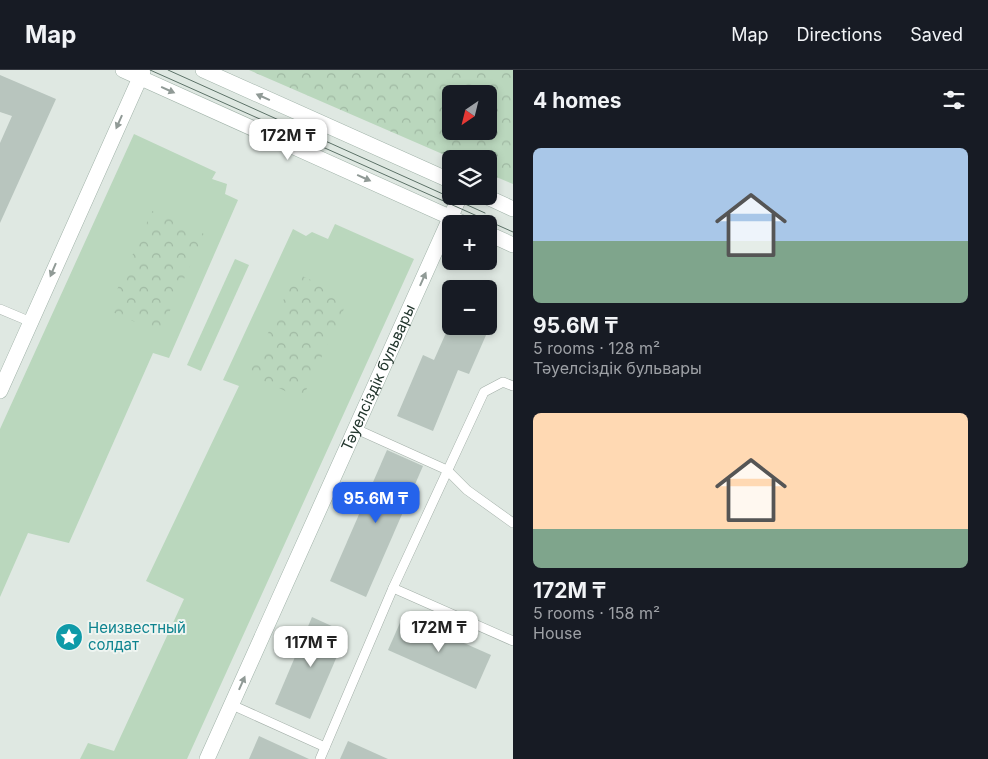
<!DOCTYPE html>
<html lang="en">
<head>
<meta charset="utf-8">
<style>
	:root { --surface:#171b24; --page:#20242c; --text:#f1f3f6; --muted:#9ea1a6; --line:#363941; --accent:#2563eb }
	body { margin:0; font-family:Inter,sans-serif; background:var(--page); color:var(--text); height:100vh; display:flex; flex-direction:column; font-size:19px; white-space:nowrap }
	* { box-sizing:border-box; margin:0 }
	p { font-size:16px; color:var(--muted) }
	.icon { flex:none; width:28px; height:28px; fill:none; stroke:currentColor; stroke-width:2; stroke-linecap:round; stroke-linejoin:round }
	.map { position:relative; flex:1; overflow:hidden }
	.panel { display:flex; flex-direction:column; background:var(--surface); width:475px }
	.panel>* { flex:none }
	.needle { width:32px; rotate:215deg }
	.tools { position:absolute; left:442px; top:15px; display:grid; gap:10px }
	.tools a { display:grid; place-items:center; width:55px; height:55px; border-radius:8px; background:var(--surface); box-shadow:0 2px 8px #0003; font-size:25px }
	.price { position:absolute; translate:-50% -42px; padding:0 11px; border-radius:10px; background:#fff; color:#222; font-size:16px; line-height:32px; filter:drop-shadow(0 1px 2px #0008) }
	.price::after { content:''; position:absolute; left:50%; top:30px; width:15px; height:11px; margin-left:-8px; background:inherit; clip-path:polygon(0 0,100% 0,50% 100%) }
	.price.selected { background:var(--accent); color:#fff }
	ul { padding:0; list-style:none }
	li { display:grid; align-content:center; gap:10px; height:265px; padding:0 20px }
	li span { display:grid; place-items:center; height:155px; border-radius:8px; color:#555 }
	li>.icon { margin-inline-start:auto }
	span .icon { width:90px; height:90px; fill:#fffc; stroke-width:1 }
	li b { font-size:21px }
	h2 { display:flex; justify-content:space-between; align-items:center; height:60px; padding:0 20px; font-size:21px }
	header { display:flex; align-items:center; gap:30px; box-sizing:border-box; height:70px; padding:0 25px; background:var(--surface); border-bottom:1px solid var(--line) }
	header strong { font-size:24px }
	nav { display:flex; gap:28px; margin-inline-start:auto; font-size:18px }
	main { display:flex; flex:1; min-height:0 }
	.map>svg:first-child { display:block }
	.grass { fill:#bad7bd }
	.park { fill:url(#park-crowns); fill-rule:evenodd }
	.building { fill:#b8c5be }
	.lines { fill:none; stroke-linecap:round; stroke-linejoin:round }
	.lane-casing { stroke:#a3afa8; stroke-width:10 }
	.secondary-casing { stroke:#a0b2a8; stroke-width:16 }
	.lane { stroke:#fff; stroke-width:9 }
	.secondary { stroke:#fff; stroke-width:15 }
	.tram { stroke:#5c7268; stroke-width:1 }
	.oneway { fill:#909a96 }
	.labels { text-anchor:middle; stroke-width:4; stroke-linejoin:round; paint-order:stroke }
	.street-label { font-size:15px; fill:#22362d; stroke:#eff5f1 }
	.culture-label { font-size:15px; fill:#0d838f; stroke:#eff5f1; text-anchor:start }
</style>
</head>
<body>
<header>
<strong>Map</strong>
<nav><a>Map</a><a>Directions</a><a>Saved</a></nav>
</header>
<main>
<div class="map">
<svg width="513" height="689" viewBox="0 0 513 689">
	<defs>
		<pattern id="park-crowns" width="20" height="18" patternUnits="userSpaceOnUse" patternTransform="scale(1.25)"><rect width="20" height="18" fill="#bad7bd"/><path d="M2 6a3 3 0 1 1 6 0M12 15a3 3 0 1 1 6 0" fill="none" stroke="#a0b9a3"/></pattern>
	</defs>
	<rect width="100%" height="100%" fill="#dfe8e2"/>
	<g class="grass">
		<polygon points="134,64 216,102 212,109 227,114 225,124 238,130 169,288 153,283 69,473 28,463 0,527 0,359"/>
		<polygon points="335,154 414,189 187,689 80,689 88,673 114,681 184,529 146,511 239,316 223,310 293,159 306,166 312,162 328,169"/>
		<polygon points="235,189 249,195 201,301 187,295"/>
	</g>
	<g class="park">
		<path d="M 249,0 L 513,0 L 513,114 L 489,104 L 489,89 L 454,89 ZM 451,24 L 489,24 L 489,61 L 451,61 Z"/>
		<polygon points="152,141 204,164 160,263 108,240"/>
		<polygon points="296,203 349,228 302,329 249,304"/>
	</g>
	<g class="building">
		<polygon points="0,5 56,29 0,153 0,73 12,46 0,42"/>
		<polygon points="449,256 490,256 469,304 458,300 433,361 397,346 423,285 434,290"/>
		<polygon points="387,380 423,396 366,527 330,511"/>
		<polygon points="403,546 491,585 476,619 388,580"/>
		<polygon points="312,547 347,563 310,649 275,634"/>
		<polygon points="259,666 309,689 249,689"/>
		<polygon points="348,671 388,689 340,689"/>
	</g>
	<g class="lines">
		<g class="lane-casing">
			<g id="lane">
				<polyline points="0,239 31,252"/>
				<polyline points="356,359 447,400 467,420 513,453"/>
				<polyline points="393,518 513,571"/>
				<polyline points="232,635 325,677"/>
				<polyline points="320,689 393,518 484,322 503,312 513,316"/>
			</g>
		</g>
		<g class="secondary-casing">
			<g id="secondary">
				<polyline points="123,0 465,154"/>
				<polyline points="203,0 451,111"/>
				<polyline points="485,126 513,139"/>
				<polyline points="489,164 513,175"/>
				<polyline points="0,321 143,1"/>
				<path id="s1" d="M 207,689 L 460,126"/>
			</g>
		</g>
		<use href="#lane" class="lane"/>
		<use href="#secondary" class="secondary"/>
		<g class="tram">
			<polyline points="150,0 513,162"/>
			<polyline points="168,0 485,143"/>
		</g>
	</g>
	<defs><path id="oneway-solid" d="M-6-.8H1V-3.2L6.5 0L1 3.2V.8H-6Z" transform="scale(1.25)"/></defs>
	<g class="oneway">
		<use href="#oneway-solid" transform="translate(168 20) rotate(24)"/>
		<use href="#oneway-solid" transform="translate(263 27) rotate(-156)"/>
		<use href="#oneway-solid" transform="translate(119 52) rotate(114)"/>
		<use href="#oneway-solid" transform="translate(364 108) rotate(24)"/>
		<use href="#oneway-solid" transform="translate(53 200) rotate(113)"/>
		<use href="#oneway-solid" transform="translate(423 209) rotate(-66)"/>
		<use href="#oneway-solid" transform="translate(242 613) rotate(-66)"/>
	</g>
	<defs>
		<g id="sight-disc" transform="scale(1.4375)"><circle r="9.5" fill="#0f9aa8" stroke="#eff5f1"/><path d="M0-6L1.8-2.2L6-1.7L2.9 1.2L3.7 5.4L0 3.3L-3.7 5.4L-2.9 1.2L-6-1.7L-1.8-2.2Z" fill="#fff"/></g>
	</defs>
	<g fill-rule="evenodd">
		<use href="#sight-disc" x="69" y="567"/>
	</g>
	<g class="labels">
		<g class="street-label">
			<text dy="5" stroke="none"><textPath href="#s1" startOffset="418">Тәуелсіздік бульвары</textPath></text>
		</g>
		<g class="culture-label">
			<text x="88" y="563">Неизвестный<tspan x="88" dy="17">солдат</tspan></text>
		</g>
	</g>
</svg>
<div class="tools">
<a><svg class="needle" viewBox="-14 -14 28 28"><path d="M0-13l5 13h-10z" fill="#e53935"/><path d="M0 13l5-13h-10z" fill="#9ea1a6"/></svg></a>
<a><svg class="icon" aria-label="layers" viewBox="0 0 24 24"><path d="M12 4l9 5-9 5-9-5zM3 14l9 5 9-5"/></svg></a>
<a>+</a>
<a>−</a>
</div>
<b class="price" style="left:288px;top:91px">172M ₸</b>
<b class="price selected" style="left:376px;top:454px">95.6M ₸</b>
<b class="price" style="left:439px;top:583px">172M ₸</b>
<b class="price" style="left:311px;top:598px">117M ₸</b>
</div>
<section class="panel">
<h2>4 homes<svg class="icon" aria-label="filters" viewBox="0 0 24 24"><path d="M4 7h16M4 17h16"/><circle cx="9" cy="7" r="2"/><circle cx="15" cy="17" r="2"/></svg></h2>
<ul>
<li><span style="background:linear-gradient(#a9c7e8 60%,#7fa58c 0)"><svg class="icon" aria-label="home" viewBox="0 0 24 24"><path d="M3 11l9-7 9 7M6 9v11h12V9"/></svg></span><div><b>95.6M ₸</b><p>5 rooms · 128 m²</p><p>Тәуелсіздік бульвары</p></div></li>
<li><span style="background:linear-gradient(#ffd9b3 75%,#7fa58c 0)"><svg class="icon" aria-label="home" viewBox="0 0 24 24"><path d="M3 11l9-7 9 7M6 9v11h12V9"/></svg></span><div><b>172M ₸</b><p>5 rooms · 158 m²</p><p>House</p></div></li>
</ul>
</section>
</main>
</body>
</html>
